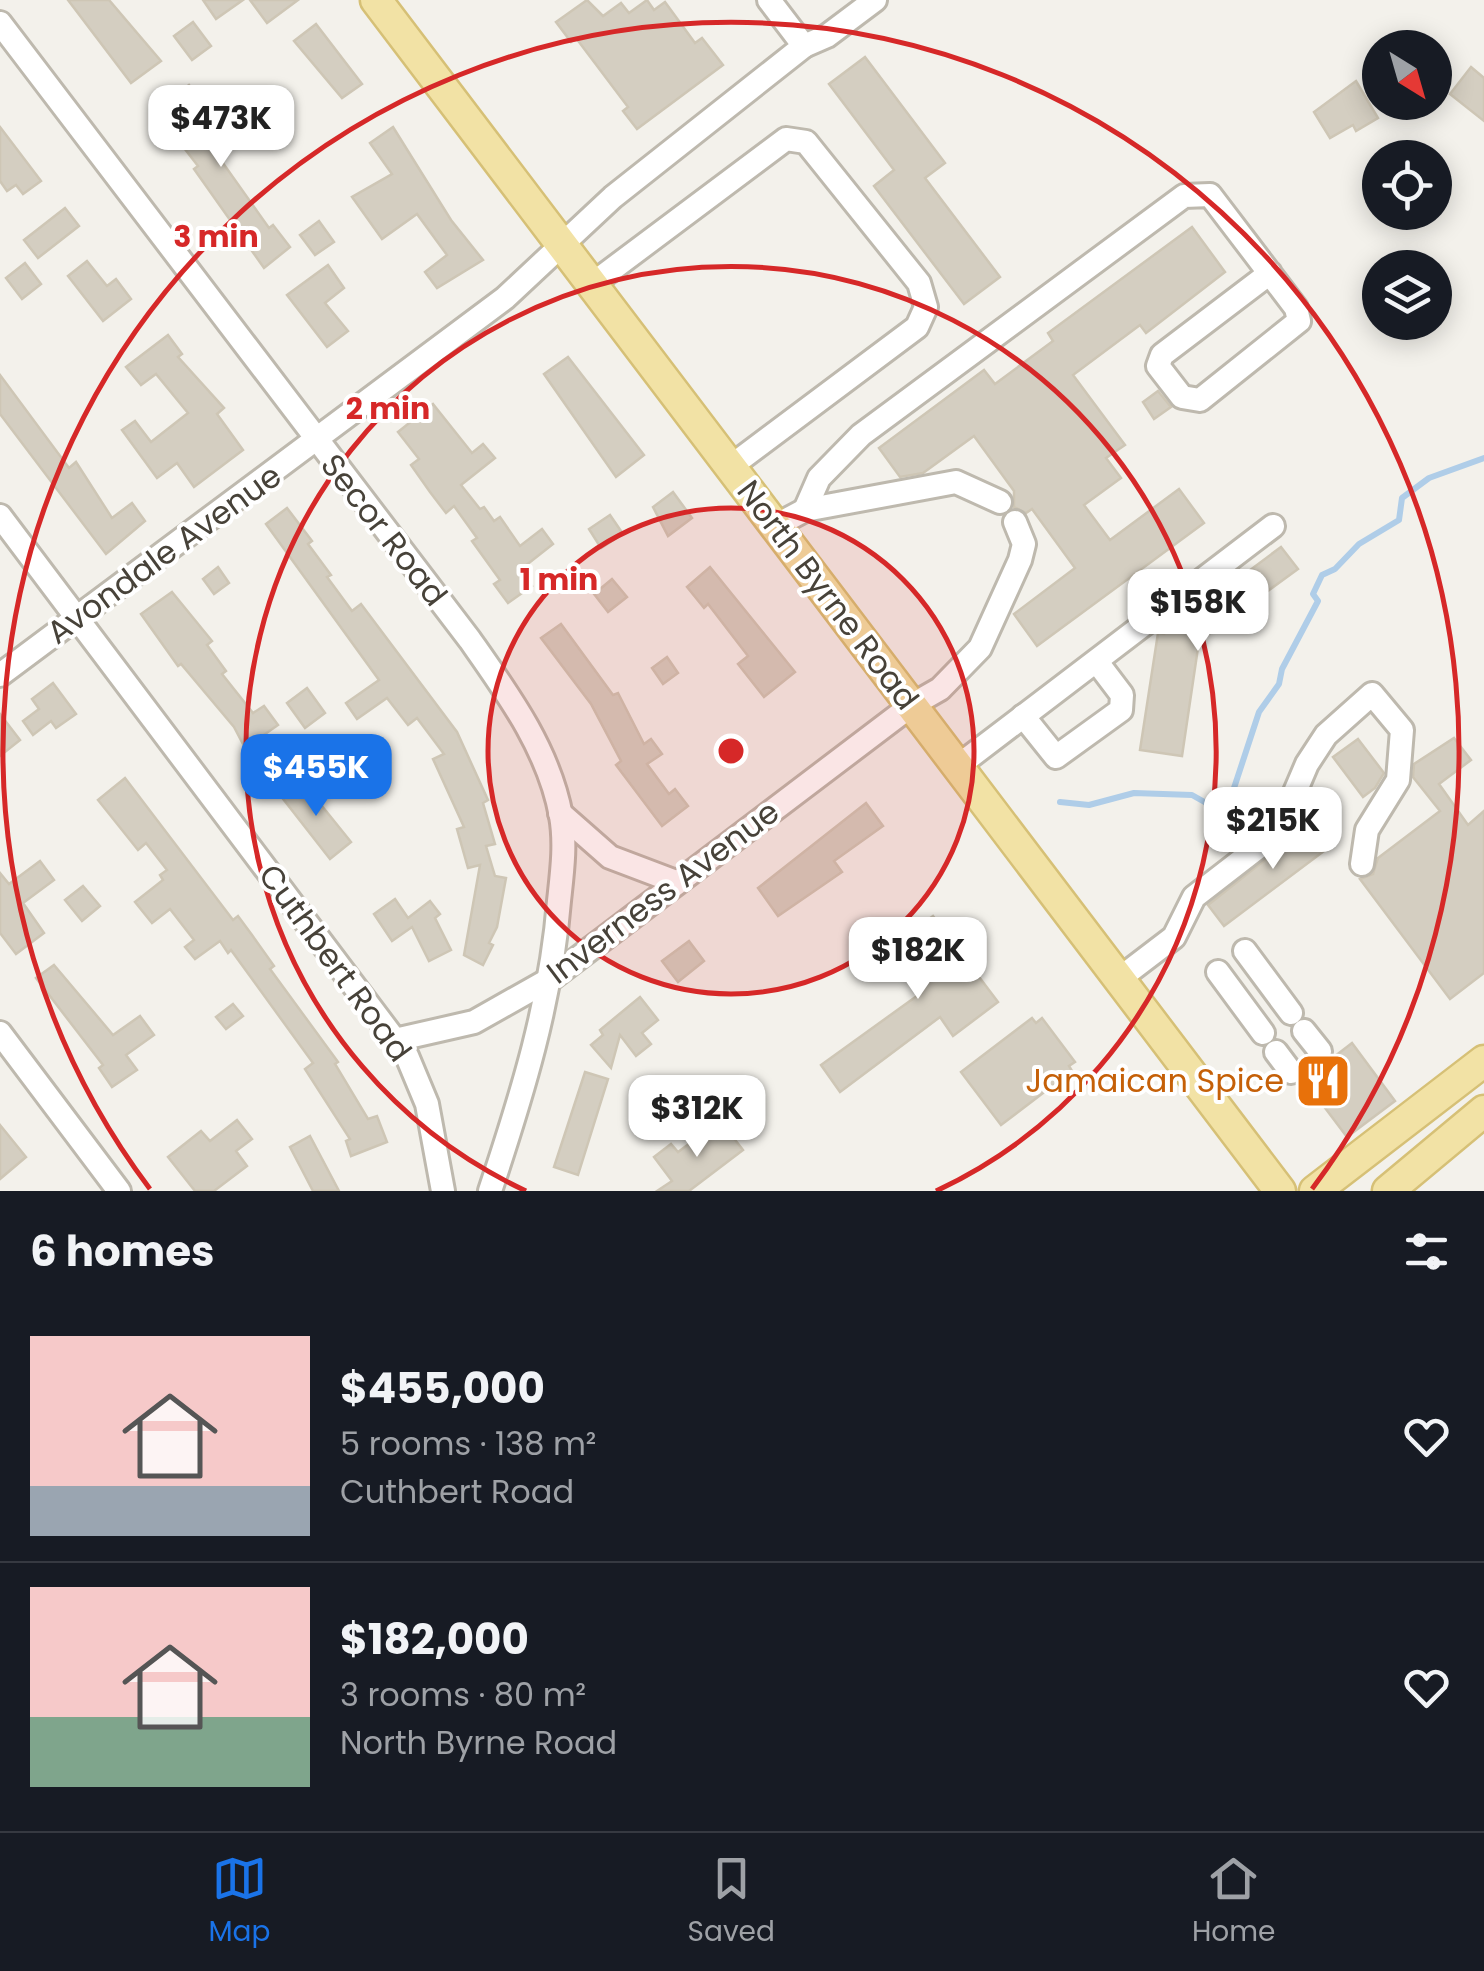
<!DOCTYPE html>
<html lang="en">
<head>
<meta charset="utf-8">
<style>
	:root { --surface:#171b24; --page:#242831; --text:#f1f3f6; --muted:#9ea1a6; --line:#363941; --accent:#1a73e8 }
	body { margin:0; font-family:Poppins,sans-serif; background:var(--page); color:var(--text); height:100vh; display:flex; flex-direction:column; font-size:38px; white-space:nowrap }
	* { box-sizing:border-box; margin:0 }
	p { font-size:32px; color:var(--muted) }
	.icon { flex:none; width:55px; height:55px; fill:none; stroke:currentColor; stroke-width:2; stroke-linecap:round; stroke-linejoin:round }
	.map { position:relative; height:1191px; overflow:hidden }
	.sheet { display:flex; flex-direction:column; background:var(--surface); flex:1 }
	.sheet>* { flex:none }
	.needle { width:65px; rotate:143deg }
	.tools { position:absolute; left:1362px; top:30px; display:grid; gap:20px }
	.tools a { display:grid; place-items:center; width:90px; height:90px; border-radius:50%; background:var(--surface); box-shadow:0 5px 25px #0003; font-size:50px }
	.price { position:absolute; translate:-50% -85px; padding:0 22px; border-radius:20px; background:#fff; color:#222; font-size:32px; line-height:65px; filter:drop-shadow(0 2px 5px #0008) }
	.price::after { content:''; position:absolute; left:50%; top:60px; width:30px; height:22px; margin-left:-15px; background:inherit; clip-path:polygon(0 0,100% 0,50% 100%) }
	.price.current { background:var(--accent); color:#fff }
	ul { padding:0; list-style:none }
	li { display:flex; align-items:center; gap:30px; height:250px; padding:0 30px }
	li+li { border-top:2px solid var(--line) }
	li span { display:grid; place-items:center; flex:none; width:280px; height:200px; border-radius:0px; color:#555 }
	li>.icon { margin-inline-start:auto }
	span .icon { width:120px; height:120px; fill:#fffc; stroke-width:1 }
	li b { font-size:42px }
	h2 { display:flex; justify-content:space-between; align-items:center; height:120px; padding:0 30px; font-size:42px }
	.tabs { display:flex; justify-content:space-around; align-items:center; height:140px; border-top:2px solid var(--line); background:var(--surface); font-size:28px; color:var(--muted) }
	.tabs a { display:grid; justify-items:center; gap:5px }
	.tabs .current { color:var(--accent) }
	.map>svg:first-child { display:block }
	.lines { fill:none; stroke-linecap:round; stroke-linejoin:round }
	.stream { stroke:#afcde8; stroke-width:6 }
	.building { fill:#d4cec1; stroke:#cec6b5; stroke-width:2.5 }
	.minor-casing { stroke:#beb9ae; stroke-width:28 }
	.major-casing { stroke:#d6c076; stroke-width:35 }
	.minor { stroke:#fff; stroke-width:22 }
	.major { stroke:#f2e2a5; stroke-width:30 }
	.ring { fill:none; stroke:#d62828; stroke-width:5 }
	.labels { text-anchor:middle; stroke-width:8; stroke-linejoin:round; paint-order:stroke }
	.street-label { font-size:32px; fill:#474239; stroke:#fff }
	.food-label { font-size:32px; fill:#c56008; stroke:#fff; text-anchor:end }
	.centre { fill:#d62828; stroke:#fff; stroke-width:5 }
	.ring-label { font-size:30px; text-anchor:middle; font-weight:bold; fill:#d62828; stroke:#fff; stroke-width:8; stroke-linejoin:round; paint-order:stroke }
</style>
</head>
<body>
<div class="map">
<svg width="1484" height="1191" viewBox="0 0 1484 1191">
	<rect width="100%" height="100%" fill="#f3f1eb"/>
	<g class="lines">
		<polyline class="stream" points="1060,802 1089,805 1134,793 1192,795 1208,804 1219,803 1234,788 1259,712 1279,684 1282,669 1318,601 1313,594 1322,575 1335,569 1359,544 1399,520 1402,498 1429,478 1484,458"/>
	</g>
	<g class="building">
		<polygon points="68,0 109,0 161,61 131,83"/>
		<polygon points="203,0 243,0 216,19"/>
		<polygon points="250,0 298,0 267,23"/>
		<polygon points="587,0 603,16 621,3 629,13 647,0 654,10 665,2 695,43 702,38 723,65 637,129 623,111 628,107 576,38 571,42 556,22"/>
		<polygon points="193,22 211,46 192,60 174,36"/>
		<polygon points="316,24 362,84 342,98 294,41"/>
		<polygon points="865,57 945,163 925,178 1000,277 964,304 874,186 894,170 829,84"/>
		<polygon points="1471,67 1484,78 1484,121 1450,94"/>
		<polygon points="1356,81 1378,118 1356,131 1353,125 1330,138 1314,112"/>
		<polygon points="189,85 211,113 230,97 243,112 208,142 269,228 273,225 290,247 264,268 194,169 198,166 174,135 169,139 156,122 182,102 176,95"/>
		<polygon points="0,127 41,181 23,194 16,185 7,191 0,181"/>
		<polygon points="393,127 451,220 483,260 437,288 425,272 447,255 417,214 382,239 352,197 392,174 370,143"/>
		<polygon points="65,208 79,226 38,258 24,240"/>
		<polygon points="319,221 334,242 315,255 300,235"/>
		<polygon points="1192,227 1225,272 1146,333 1140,325 1073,375 1125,445 1106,458 1121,478 1084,505 1110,540 1179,489 1204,523 1037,646 1014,614 1075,568 1032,509 1026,513 1014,507 1014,491 974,436 923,473 900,477 879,448 984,370 995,384 1053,341 1048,333"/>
		<polygon points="87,261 107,286 116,279 131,299 103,321 68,276"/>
		<polygon points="25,263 41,284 22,299 6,278"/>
		<polygon points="328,265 344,288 325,303 348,331 327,347 287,295"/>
		<polygon points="168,335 182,354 178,357 224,408 217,414 243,450 194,487 177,463 157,478 122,430 135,421 151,442 188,413 156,374 141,385 126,367"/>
		<polygon points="568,357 644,455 616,477 544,374"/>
		<polygon points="0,375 69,468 76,462 112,518 132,503 145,521 106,554 0,414"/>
		<polygon points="1158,391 1171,407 1154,419 1143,402"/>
		<polygon points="433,404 472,453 483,444 495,458 461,485 480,509 484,507 494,521 500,517 520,546 542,529 553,544 520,570 532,586 508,603 494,584 500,580 472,541 477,538 454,506 446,513 430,492 411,465 419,459 398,432"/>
		<polygon points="673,492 692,518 668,536 653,507"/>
		<polygon points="287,508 312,541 308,544 331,575 327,577 352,611 361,604 457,732 488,800 483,803 495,844 486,846 495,876 506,878 497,927 489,943 493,945 483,965 464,955 480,865 468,868 457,829 464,827 433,759 444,754 417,718 408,725 387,698 357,719 346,703 379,680 266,524"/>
		<polygon points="610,515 623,534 601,548 589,529"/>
		<polygon points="1281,547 1298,569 1199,641 1182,756 1140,750 1158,633 1164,634"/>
		<polygon points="218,567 229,583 214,594 203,579"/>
		<polygon points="710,567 795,672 764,697 738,664 748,656 708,604 704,608 687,587"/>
		<polygon points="612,579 627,597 608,612 594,594"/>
		<polygon points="172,592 212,641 207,645 226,671 222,674 253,713 264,706 278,725 245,748 234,727 181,664 178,666 141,614"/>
		<polygon points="561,624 613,695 618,693 644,744 651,739 662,754 647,764 669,794 675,789 688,806 662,826 616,765 621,761 591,704 541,638"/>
		<polygon points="667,657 678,673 663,684 652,668"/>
		<polygon points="53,683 76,714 56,728 51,721 33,735 23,721 39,709 32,699"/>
		<polygon points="307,688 325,713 305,728 287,703"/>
		<polygon points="0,714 20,740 0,756"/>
		<polygon points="1454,738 1471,760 1439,784 1468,825 1484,811 1484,973 1450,999 1360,879 1373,874 1378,858 1440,811 1413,777 1414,764"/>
		<polygon points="1358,739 1384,773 1375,788 1363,797 1333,757"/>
		<polygon points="125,778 233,920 238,916 252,935 274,966 270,969 338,1062 335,1064 368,1119 377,1116 387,1142 351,1156 346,1141 350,1139 305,1069 313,1063 231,950 228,953 220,941 195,959 185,947 194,940 170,909 152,923 135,902 163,880 160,875 167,870 146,843 138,850 98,800"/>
		<polygon points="301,780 351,842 330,859 280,795"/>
		<polygon points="866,803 883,826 834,861 842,872 778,916 758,888"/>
		<polygon points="1318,818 1336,842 1224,926 1208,905"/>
		<polygon points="40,861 54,880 23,903 44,933 16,954 0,933 0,873 9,884"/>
		<polygon points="83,886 100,906 82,921 65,900"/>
		<polygon points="395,899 408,918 430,901 440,914 435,918 451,950 429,961 412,927 392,941 374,914"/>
		<polygon points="933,916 998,1002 953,1036 940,1017 840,1092 821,1065 921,993 888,950"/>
		<polygon points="689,941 704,961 678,982 662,961"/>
		<polygon points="54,965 113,1035 140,1016 154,1035 126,1055 137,1070 112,1087 99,1068 103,1065 36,978"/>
		<polygon points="640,997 658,1020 642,1033 651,1044 636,1056 620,1035 611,1068 591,1045 603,1035 600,1030"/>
		<polygon points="233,1004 243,1016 226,1029 216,1017"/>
		<polygon points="1032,1018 1036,1023 1042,1018 1075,1062 1069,1066 1072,1071 1001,1125 961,1072"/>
		<polygon points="1352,1043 1395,1101 1347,1137 1304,1080"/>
		<polygon points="585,1072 608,1079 578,1175 554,1167"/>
		<polygon points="237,1120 252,1139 236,1151 247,1166 214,1191 195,1191 168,1157 201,1131 210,1141"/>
		<polygon points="0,1125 26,1157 0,1179"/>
		<polygon points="725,1127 743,1150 689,1191 657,1191 672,1181 654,1157 671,1144 678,1152 705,1132 710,1138"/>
		<polygon points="310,1136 339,1191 313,1191 290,1147"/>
	</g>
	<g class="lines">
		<g class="minor-casing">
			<g id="minor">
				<path d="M 0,23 L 470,640 C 508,694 549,750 561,816 C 566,844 562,873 559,901 C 551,1002 522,1095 490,1191"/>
				<polyline points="804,46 827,36 875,0"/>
				<polyline points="591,285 786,139 806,142 919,283 926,307 917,327 730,467"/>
				<polyline points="805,510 819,478 861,435 1184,196 1210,195 1296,308 1299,321 1200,400 1182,397 1158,366 1162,355 1270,273"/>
				<polyline points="0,516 407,1056 427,1104 443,1191"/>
				<polyline points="775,526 805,510 956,482 1000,502"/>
				<polyline points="0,675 505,298 613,197 804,46 769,0"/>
				<polyline points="1023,716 1056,757 1121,710 1122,695 1097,662"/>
				<polyline points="958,766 1273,526"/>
				<polyline points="560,813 610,857 676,882"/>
				<polyline points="1245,951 1291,1013"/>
				<polyline points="1218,972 1263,1033"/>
				<polyline points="1119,979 1174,937 1194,897 1278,832 1307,764 1326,735 1372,694 1402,730 1398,780 1367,830 1362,864"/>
				<polyline points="1304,1031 1320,1051"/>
				<polyline points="0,1033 119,1191"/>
				<polyline points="395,1040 474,1022 552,978 912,705 940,689 980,648 1020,560 1024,544 1015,522"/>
				<polyline points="1276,1052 1291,1072"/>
			</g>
		</g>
		<g class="major-casing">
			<g id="major">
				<polyline points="376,0 1280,1191"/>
				<polyline points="1315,1191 1484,1061"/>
				<polyline points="1388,1191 1484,1111"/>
			</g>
		</g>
		<use href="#minor" class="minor"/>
		<use href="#major" class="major"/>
	</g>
	<circle cx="731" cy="751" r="243" fill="#d62828" fill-opacity=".12"/>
	<g class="ring">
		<circle cx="731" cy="751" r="243"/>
		<path d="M526 1191A485 485 0 1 1 936 1191"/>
		<path d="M150 1189A728 728 0 1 1 1312 1189"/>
	</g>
	<defs>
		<g id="restaurant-square" transform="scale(2.875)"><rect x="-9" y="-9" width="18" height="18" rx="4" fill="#e8710a" stroke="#fff"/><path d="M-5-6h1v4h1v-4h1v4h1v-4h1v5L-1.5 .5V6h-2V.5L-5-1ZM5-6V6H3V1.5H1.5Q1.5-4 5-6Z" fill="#fff"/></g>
	</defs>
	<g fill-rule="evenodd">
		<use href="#restaurant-square" x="1323" y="1081"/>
	</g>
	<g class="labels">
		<g class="street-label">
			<text transform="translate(384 530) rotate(52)" y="11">Secor Road</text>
			<text transform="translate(164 554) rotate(-36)" y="11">Avondale Avenue</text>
			<text transform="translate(828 595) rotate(53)" y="11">North Byrne Road</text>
			<text transform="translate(663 892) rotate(-37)" y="11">Inverness Avenue</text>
			<text transform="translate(335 963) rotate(54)" y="11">Cuthbert Road</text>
		</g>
		<g class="food-label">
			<text x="1284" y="1092">Jamaican Spice</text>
		</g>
	</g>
	<circle cx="731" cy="751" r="15" class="centre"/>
	<g class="ring-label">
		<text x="216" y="247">3 min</text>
		<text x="388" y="419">2 min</text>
		<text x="559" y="590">1 min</text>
	</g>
</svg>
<div class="tools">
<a><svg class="needle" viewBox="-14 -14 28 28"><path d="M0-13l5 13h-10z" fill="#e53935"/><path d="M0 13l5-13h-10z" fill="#9ea1a6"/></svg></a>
<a><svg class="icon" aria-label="locate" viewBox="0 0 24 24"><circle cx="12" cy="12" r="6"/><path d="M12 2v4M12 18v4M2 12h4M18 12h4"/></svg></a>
<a><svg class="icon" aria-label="layers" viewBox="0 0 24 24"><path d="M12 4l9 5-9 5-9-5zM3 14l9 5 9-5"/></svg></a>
</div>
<b class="price" style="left:221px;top:170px">$473K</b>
<b class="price" style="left:1198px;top:654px">$158K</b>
<b class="price current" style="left:316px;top:819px">$455K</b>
<b class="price" style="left:1273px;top:872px">$215K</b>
<b class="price" style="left:918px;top:1002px">$182K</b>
<b class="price" style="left:697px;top:1160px">$312K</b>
</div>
<section class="sheet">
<h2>6 homes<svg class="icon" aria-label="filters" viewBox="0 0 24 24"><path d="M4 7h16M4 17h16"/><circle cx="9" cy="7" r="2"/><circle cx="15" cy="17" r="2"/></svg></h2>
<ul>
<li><span style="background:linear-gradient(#f6c9c9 75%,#9aa5b1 0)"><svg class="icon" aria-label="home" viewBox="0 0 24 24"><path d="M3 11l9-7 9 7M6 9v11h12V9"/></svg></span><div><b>$455,000</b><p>5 rooms · 138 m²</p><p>Cuthbert Road</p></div><svg class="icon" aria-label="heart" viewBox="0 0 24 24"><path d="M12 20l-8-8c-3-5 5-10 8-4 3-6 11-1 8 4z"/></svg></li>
<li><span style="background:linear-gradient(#f6c9c9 65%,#7fa58c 0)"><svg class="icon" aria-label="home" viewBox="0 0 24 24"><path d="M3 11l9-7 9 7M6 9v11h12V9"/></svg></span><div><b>$182,000</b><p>3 rooms · 80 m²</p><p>North Byrne Road</p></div><svg class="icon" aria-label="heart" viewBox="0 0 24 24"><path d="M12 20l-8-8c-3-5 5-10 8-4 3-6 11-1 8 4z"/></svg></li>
</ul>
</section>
<nav class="tabs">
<a class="current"><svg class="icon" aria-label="map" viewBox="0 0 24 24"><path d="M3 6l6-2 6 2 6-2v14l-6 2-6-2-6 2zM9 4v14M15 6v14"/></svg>Map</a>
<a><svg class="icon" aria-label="saved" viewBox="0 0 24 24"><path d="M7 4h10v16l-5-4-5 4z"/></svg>Saved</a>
<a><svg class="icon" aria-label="home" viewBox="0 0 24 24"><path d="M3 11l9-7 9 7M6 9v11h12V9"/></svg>Home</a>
</nav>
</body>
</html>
